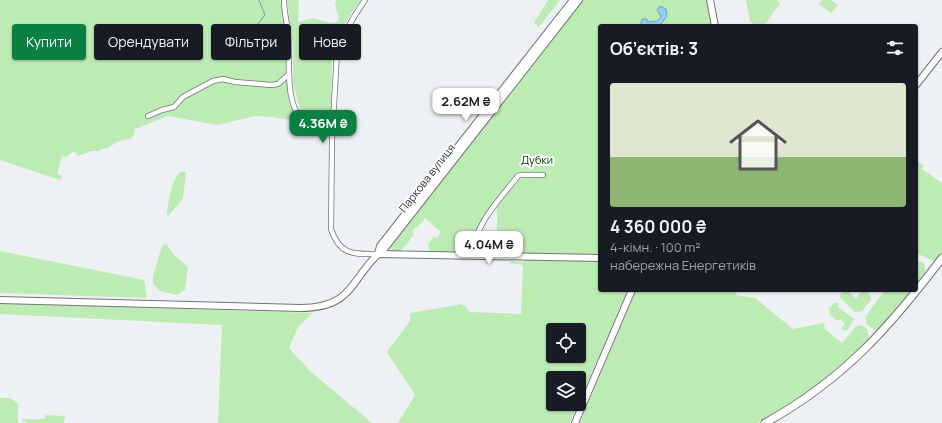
<!DOCTYPE html>
<html lang="uk">
<head>
<meta charset="utf-8">
<style>
	:root { --surface:#171b24; --page:#242831; --text:#f1f3f6; --muted:#9ea1a6; --accent:#0b8043 }
	body { margin:0; font-family:Manrope,sans-serif; background:var(--page); color:var(--text); height:100vh; display:flex; flex-direction:column; font-size:15px; white-space:nowrap }
	* { box-sizing:border-box; margin:0 }
	p { font-size:13px; color:var(--muted) }
	.icon { flex:none; width:22px; height:22px; fill:none; stroke:currentColor; stroke-width:2; stroke-linecap:round; stroke-linejoin:round }
	.map { position:relative; flex:1; overflow:hidden }
	.sheet { position:absolute; left:598px; top:24px; width:320px; height:268px; display:flex; flex-direction:column; background:var(--surface); border-radius:4px; box-shadow:0 1px 3px #0004 }
	.sheet>* { flex:none }
	.guide { position:absolute; left:12px; top:24px; width:380px; height:36px; display:flex; gap:8px }
	.controls { position:absolute; left:546px; top:323px; display:grid; gap:8px }
	.controls a { display:grid; place-items:center; width:40px; height:40px; border-radius:4px; background:var(--surface); box-shadow:0 1px 3px #0004; font-size:20px }
	.price { position:absolute; translate:-50% -34px; padding:0 9px; border-radius:8px; background:#fff; color:#222; font-size:13px; line-height:26px; filter:drop-shadow(0 1px 2px #0008) }
	.price::after { content:''; position:absolute; left:50%; top:24px; width:12px; height:9px; margin-left:-6px; background:inherit; clip-path:polygon(0 0,100% 0,50% 100%) }
	.price.selected { background:var(--accent); color:#fff }
	ul { padding:0; list-style:none }
	li { display:grid; align-content:center; gap:8px; height:212px; padding:0 12px }
	li span { display:grid; place-items:center; height:124px; border-radius:4px; color:#555 }
	li>.icon { margin-inline-start:auto }
	span .icon { width:72px; height:72px; fill:#fffc; stroke-width:1 }
	li b { font-size:17px }
	h2 { display:flex; justify-content:space-between; align-items:center; height:48px; padding:0 12px; font-size:17px }
	.chip { padding:0 14px; border-radius:4px; background:var(--surface); box-shadow:0 1px 3px #0004; font-size:14px; line-height:36px }
	.chip.selected { background:var(--accent); color:#fff }
	.map>svg:first-child { display:block }
	.green { fill:#bcebb3; fill-rule:evenodd }
	.water { fill:#90cff6; stroke:#74a0bc }
	.lines { fill:none; stroke-linecap:round; stroke-linejoin:round }
	.stream { stroke:#74a0bc; stroke-width:1 }
	.street-casing { stroke:#737477; stroke-width:6 }
	.secondary-casing { stroke:#737477; stroke-width:8 }
	.primary-casing { stroke:#737477; stroke-width:9 }
	.street { stroke:#fff; stroke-width:4.5 }
	.secondary { stroke:#fff; stroke-width:6 }
	.primary { stroke:#fff; stroke-width:7 }
	.labels { text-anchor:middle; stroke-width:4; stroke-linejoin:round; paint-order:stroke }
	.park-label { font-size:11px; fill:#094100; stroke:#fdfeff }
	.street-label { font-size:11px; fill:#323334; stroke:#fdfeff }
</style>
</head>
<body>
<div class="map">
<svg width="942" height="423" viewBox="0 0 942 423">
	<rect width="100%" height="100%" fill="#eef1f3"/>
	<g class="green">
		<path d="M 0,0 L 282,0 L 288,68 L 294,103 L 304,126 L 298,121 L 271,117 L 255,116 L 217,125 L 168,116 L 135,129 C 134,143 126,138 117,142 C 113,144 112,146 108,148 C 104,149 102,148 99,151 L 91,151 L 78,156 L 74,151 L 66,157 L 62,156 L 57,174 L 62,176 L 60,180 L 0,160 Z"/>
		<path d="M 287,0 L 299,0 L 298,22 L 313,18 L 330,23 L 337,22 L 339,18 L 335,5 L 336,0 L 361,0 C 349,16 337,33 332,53 L 331,125 L 310,127 L 301,114 L 293,83 L 293,46 Z"/>
		<polygon points="548,0 560,0 539,27 534,23"/>
		<path d="M 582,0 L 708,0 L 713,26 L 600,26 L 600,255 L 509,254 L 504,251 L 501,254 L 483,252 L 477,254 L 475,251 L 477,244 L 490,242 L 497,231 L 497,210 L 494,207 L 467,241 L 472,248 L 470,254 L 430,252 L 428,244 L 434,237 L 437,238 L 441,232 L 425,218 L 417,228 L 416,227 L 412,232 L 414,234 C 408,242 401,256 391,250 L 390,246 Z"/>
		<polygon points="746,0 776,0 780,3 764,26 756,26 750,21"/>
		<polygon points="822,0 831,0 838,5 831,13 819,4"/>
		<polygon points="916,160 924,166 922,169 942,183 942,254 938,260 934,261 916,253"/>
		<path d="M 180,172 L 186,172 L 183,199 L 168,216 L 167,213 C 169,201 171,181 180,172 Z"/>
		<polygon points="166,244 173,254 188,267 185,290 177,295 160,291 153,284 153,276 162,246"/>
		<polygon points="0,251 144,280 147,298 0,293"/>
		<path d="M 526,259 L 600,260 L 600,290 L 629,290 L 579,402 L 579,378 L 553,378 L 553,404 L 578,404 L 570,423 L 398,423 L 415,395 L 387,352 L 410,321 L 410,313 L 462,304 L 470,312 L 521,314 L 523,265 L 509,263 L 511,261 L 523,262 ZM 553,330 L 579,330 L 579,356 L 553,356 Z"/>
		<path d="M 916,261 L 923,262 C 929,272 922,280 916,288 Z"/>
		<polygon points="636,290 736,290 736,295 755,298 793,329 823,323 825,325 824,328 842,343 856,326 861,325 867,329 869,340 868,346 804,395 758,423 580,423"/>
		<polygon points="844,290 848,291 856,299 862,290 866,290 871,296 871,300 862,311 855,312 840,298 840,295"/>
		<polygon points="885,290 914,290 878,331 867,325 865,317"/>
		<polygon points="0,303 313,313 298,327 289,348 312,373 372,423 218,423 222,325 0,314"/>
		<polygon points="834,303 839,303 838,306 839,308 854,319 847,331 841,329 845,323 840,319 838,321 830,315 829,309"/>
		<polygon points="0,398 10,398 18,404 18,423 0,423"/>
		<polygon points="46,415 65,416 64,423 27,423 21,419 45,419"/>
	</g>
	<polygon class="water" points="660,6 666,9 667,16 660,25 644,26 641,24 642,19 647,19 647,22 657,21 661,17 657,10"/>
	<g class="lines">
		<path class="stream" d="M 259,0 L 265,15 L 256,26 L 259,29 L 257,41 C 261,47 267,50 263,57"/>
		<g class="street-casing">
			<g id="street">
				<path d="M 284,0 C 284,12 287,22 288,34 C 291,64 282,106 309,129 L 333,127"/>
				<path d="M 365,0 C 354,16 343,33 337,52 L 332,140 L 331,229 C 340,256 354,254 378,254"/>
				<polyline points="148,116 162,110 174,107 183,97 213,81 223,79 235,82 271,85 278,84 288,75"/>
				<path d="M 473,255 C 474,224 500,199 518,176 L 521,175 L 543,175"/>
			</g>
		</g>
		<g class="secondary-casing">
			<g id="secondary">
				<polyline points="710,0 715,26"/>
				<polyline points="916,85 942,52"/>
				<polyline points="378,254 380,246 573,0"/>
				<polyline points="378,254 600,258"/>
				<path d="M 0,300 L 300,308 C 357,308 350,275 385,248 L 579,0"/>
				<polyline points="575,423 632,290"/>
			</g>
		</g>
		<g class="primary-casing">
			<path id="primary" d="M 765,423 C 843,380 889,328 942,258"/>
		</g>
		<use href="#street" class="street"/>
		<use href="#secondary" class="secondary"/>
		<use href="#primary" class="primary"/>
	</g>
	<g class="labels">
		<g class="park-label">
			<text x="537" y="164">Дубки</text>
		</g>
		<g class="street-label">
			<text transform="translate(427 178) rotate(-52)" y="4">Паркова вулиця</text>
		</g>
	</g>
</svg>
<div class="controls">
<a><svg class="icon" aria-label="locate" viewBox="0 0 24 24"><circle cx="12" cy="12" r="6"/><path d="M12 2v4M12 18v4M2 12h4M18 12h4"/></svg></a>
<a><svg class="icon" aria-label="layers" viewBox="0 0 24 24"><path d="M12 4l9 5-9 5-9-5zM3 14l9 5 9-5"/></svg></a>
</div>
<b class="price" style="left:466px;top:122px">2.62M ₴</b>
<b class="price selected" style="left:323px;top:144px">4.36M ₴</b>
<b class="price" style="left:489px;top:265px">4.04M ₴</b>
<div class="guide">
<a class="chip selected">Купити</a>
<a class="chip">Орендувати</a>
<a class="chip">Фільтри</a>
<a class="chip">Нове</a>
</div>
<section class="sheet">
<h2>Об’єктів: 3<svg class="icon" aria-label="filters" viewBox="0 0 24 24"><path d="M4 7h16M4 17h16"/><circle cx="9" cy="7" r="2"/><circle cx="15" cy="17" r="2"/></svg></h2>
<ul>
<li><span style="background:linear-gradient(#dfe7d0 60%,#8fb573 0)"><svg class="icon" aria-label="home" viewBox="0 0 24 24"><path d="M3 11l9-7 9 7M6 9v11h12V9"/></svg></span><div><b>4 360 000 ₴</b><p>4-кімн. · 100 m²</p><p>набережна Енергетиків</p></div></li>
</ul>
</section>
</div>
</body>
</html>
